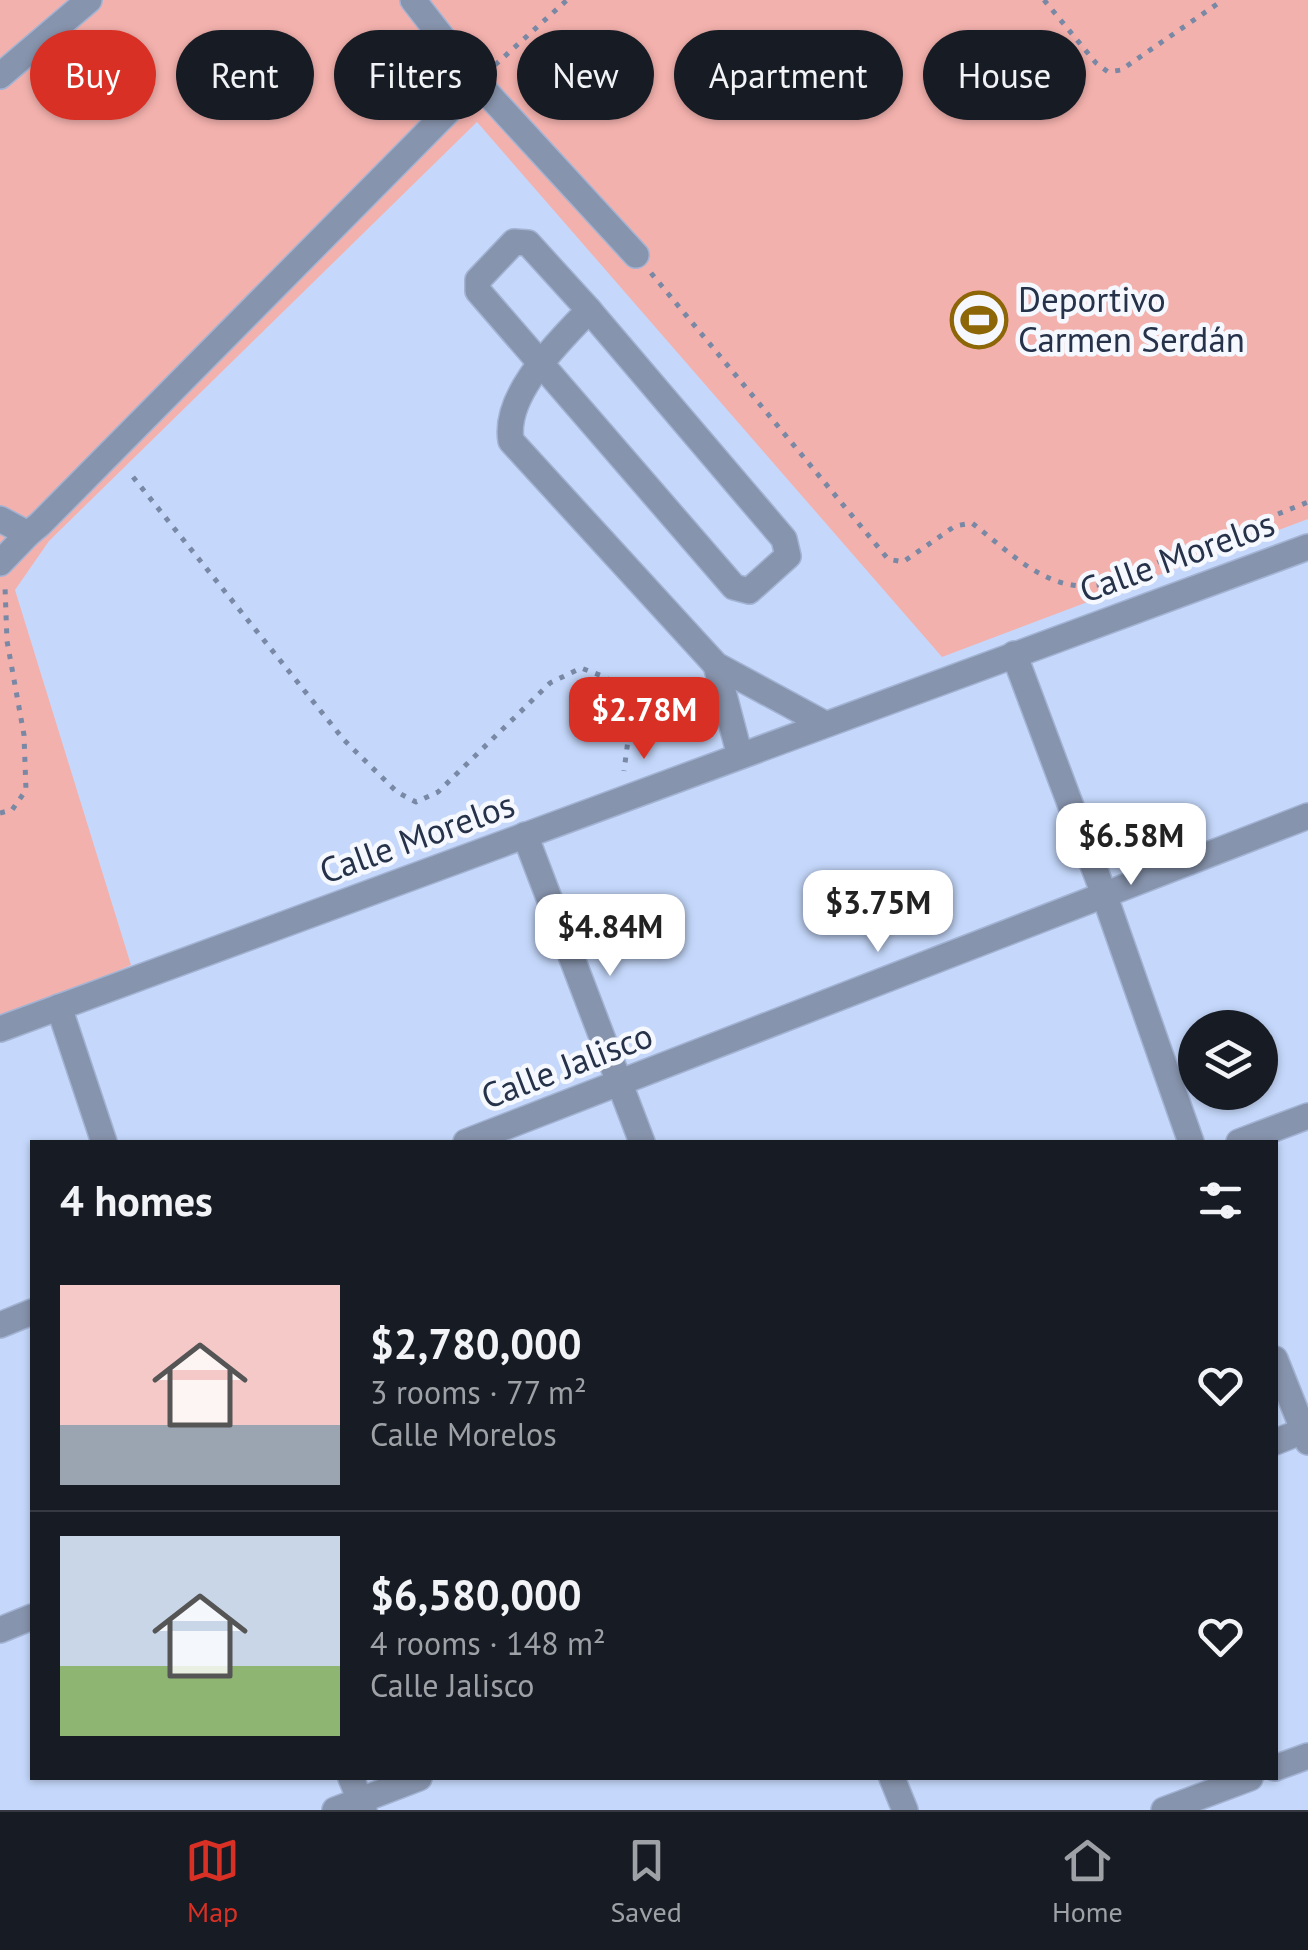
<!DOCTYPE html>
<html lang="en">
<head>
<meta charset="utf-8">
<style>
	:root { --surface:#171b24; --page:#242831; --text:#f1f3f6; --muted:#9ea1a6; --line:#363941; --accent:#d93025 }
	body { margin:0; font-family:"PT Sans",sans-serif; background:var(--page); color:var(--text); height:100vh; display:flex; flex-direction:column; font-size:38px; white-space:nowrap }
	* { box-sizing:border-box; margin:0 }
	p { font-size:32px; color:var(--muted) }
	.icon { flex:none; width:55px; height:55px; fill:none; stroke:currentColor; stroke-width:2; stroke-linecap:round; stroke-linejoin:round }
	.map { position:relative; flex:1; overflow:hidden }
	.panel { position:absolute; left:30px; top:1140px; width:1248px; height:640px; display:flex; flex-direction:column; background:var(--surface); border-radius:0px; box-shadow:0 2px 8px #0004 }
	.panel>* { flex:none }
	.banner { position:absolute; left:30px; top:30px; width:1250px; height:90px; display:flex; gap:20px }
	.tools { position:absolute; left:1178px; top:1010px; display:grid; gap:20px }
	.tools a { display:grid; place-items:center; width:100px; height:100px; border-radius:50%; background:var(--surface); box-shadow:0 2px 8px #0004; font-size:50px }
	.price { position:absolute; translate:-50% -85px; padding:0 22px; border-radius:20px; background:#fff; color:#222; font-size:32px; line-height:65px; filter:drop-shadow(0 2px 5px #0008) }
	.price::after { content:''; position:absolute; left:50%; top:60px; width:30px; height:22px; margin-left:-15px; background:inherit; clip-path:polygon(0 0,100% 0,50% 100%) }
	.price.selected { background:var(--accent); color:#fff }
	ul { padding:0; list-style:none }
	li { display:flex; align-items:center; gap:30px; height:250px; padding:0 30px }
	li+li { border-top:2px solid var(--line) }
	li span { display:grid; place-items:center; flex:none; width:280px; height:200px; border-radius:0px; color:#555 }
	li>.icon { margin-inline-start:auto }
	span .icon { width:120px; height:120px; fill:#fffc; stroke-width:1 }
	li b { font-size:42px }
	h2 { display:flex; justify-content:space-between; align-items:center; height:120px; padding:0 30px; font-size:42px }
	.pill { padding:0 35px; border-radius:45px; background:var(--surface); box-shadow:0 2px 8px #0004; font-size:35px; line-height:90px }
	.pill.selected { background:var(--accent); color:#fff }
	.tabs { display:flex; justify-content:space-around; align-items:center; height:140px; border-top:2px solid var(--line); background:var(--surface); font-size:28px; color:var(--muted) }
	.tabs a { display:grid; justify-items:center; gap:5px }
	.tabs .selected { color:var(--accent) }
	.map>svg:first-child { display:block }
	.green { fill:#f3b1ad }
	.lines { fill:none; stroke-linecap:round; stroke-linejoin:round }
	.minor-casing { stroke:#a2b3d4; stroke-width:28 }
	.path { stroke:#7888a5; stroke-width:5; stroke-dasharray:5 8; stroke-linecap:butt }
	.minor { stroke:#8794ad; stroke-width:25 }
	.labels { text-anchor:middle; stroke-width:9; stroke-linejoin:round; paint-order:stroke }
	.poi-label { font-size:35px; fill:#263249; stroke:#f5f8fe; text-anchor:start }
	.street-label { font-size:35px; fill:#263249; stroke:#f5f8fe }
</style>
</head>
<body>
<div class="map">
<svg width="1308" height="1810" viewBox="0 0 1308 1810">
	<rect width="100%" height="100%" fill="#c5d8fb"/>
	<polygon class="green" points="0,0 1308,0 1308,519 942,657 477,122 49,541 15,590 131,965 73,991 0,1016"/>
	<g class="lines">
		<g class="minor-casing">
			<g id="minor">
				<polyline points="413,0 477,82 636,255"/>
				<polyline points="0,76 89,0"/>
				<polygon points="514,242 528,243 589,310 784,539 788,556 749,591 734,587 478,291 478,280"/>
				<path d="M 589,310 C 559,342 503,394 511,441 L 716,665 L 825,724"/>
				<polyline points="0,519 28,534 40,524 477,82"/>
				<polyline points="0,563 28,534"/>
				<polyline points="1014,654 1105,897 1191,1142"/>
				<polyline points="716,665 740,756"/>
				<polyline points="525,835 642,1142"/>
				<polyline points="59,1007 104,1142"/>
				<polyline points="0,1029 1308,547"/>
				<polyline points="466,1142 1308,816"/>
				<polyline points="1239,1142 1308,1116"/>
				<polyline points="0,1325 32,1312"/>
				<polyline points="1275,1359 1308,1442"/>
				<polyline points="1275,1442 1308,1429"/>
				<polyline points="0,1630 32,1617"/>
				<polyline points="1275,1768 1308,1756"/>
				<polyline points="351,1778 364,1810"/>
				<polyline points="892,1778 905,1810"/>
				<polyline points="335,1810 419,1778"/>
				<polyline points="1164,1810 1250,1778"/>
			</g>
		</g>
		<g class="path">
			<polyline points="1044,0 1096,63 1108,72 1121,70 1223,0"/>
			<polyline points="495,65 567,0"/>
			<path d="M 651,273 L 888,559 L 903,562 L 955,526 L 972,523 C 1011,553 1050,596 1103,584 L 1308,502"/>
			<polyline points="133,477 344,740 397,792 416,802 438,792 550,683 581,668 605,677 629,694 632,709 624,771"/>
			<polyline points="0,813 12,810 26,790 24,735 7,641 5,587"/>
		</g>
		<use href="#minor" class="minor"/>
	</g>
	<defs>
		<g id="stadium-ring" transform="scale(2.875)"><circle r="9.5" fill="#f5f8fe" stroke="#8c6607" stroke-width="1.5"/><path d="M0-5a6.5 5 0 1 0 0 10a6.5 5 0 1 0 0-10ZM-3.5-1.8h7v3.6h-7Z" fill="#8c6607"/></g>
	</defs>
	<g fill-rule="evenodd">
		<use href="#stadium-ring" x="979" y="320"/>
	</g>
	<g class="labels">
		<g class="poi-label">
			<text x="1018" y="312">Deportivo<tspan x="1018" dy="40">Carmen Serdán</tspan></text>
		</g>
		<g class="street-label">
			<text transform="translate(1177 557) rotate(-20)" y="12">Calle Morelos</text>
			<text transform="translate(417 838) rotate(-20)" y="12">Calle Morelos</text>
			<text transform="translate(567 1066) rotate(-21)" y="12">Calle Jalisco</text>
		</g>
	</g>
</svg>
<div class="tools">
<a><svg class="icon" aria-label="layers" viewBox="0 0 24 24"><path d="M12 4l9 5-9 5-9-5zM3 14l9 5 9-5"/></svg></a>
</div>
<b class="price selected" style="left:644px;top:762px">$2.78M</b>
<b class="price" style="left:1131px;top:888px">$6.58M</b>
<b class="price" style="left:878px;top:955px">$3.75M</b>
<b class="price" style="left:610px;top:979px">$4.84M</b>
<div class="banner">
<a class="pill selected">Buy</a>
<a class="pill">Rent</a>
<a class="pill">Filters</a>
<a class="pill">New</a>
<a class="pill">Apartment</a>
<a class="pill">House</a>
</div>
<section class="panel">
<h2>4 homes<svg class="icon" aria-label="filters" viewBox="0 0 24 24"><path d="M4 7h16M4 17h16"/><circle cx="9" cy="7" r="2"/><circle cx="15" cy="17" r="2"/></svg></h2>
<ul>
<li><span style="background:linear-gradient(#f6c9c9 70%,#9aa5b1 0)"><svg class="icon" aria-label="home" viewBox="0 0 24 24"><path d="M3 11l9-7 9 7M6 9v11h12V9"/></svg></span><div><b>$2,780,000</b><p>3 rooms · 77 m²</p><p>Calle Morelos</p></div><svg class="icon" aria-label="heart" viewBox="0 0 24 24"><path d="M12 20l-8-8c-3-5 5-10 8-4 3-6 11-1 8 4z"/></svg></li>
<li><span style="background:linear-gradient(#c9d6e8 65%,#8fb573 0)"><svg class="icon" aria-label="home" viewBox="0 0 24 24"><path d="M3 11l9-7 9 7M6 9v11h12V9"/></svg></span><div><b>$6,580,000</b><p>4 rooms · 148 m²</p><p>Calle Jalisco</p></div><svg class="icon" aria-label="heart" viewBox="0 0 24 24"><path d="M12 20l-8-8c-3-5 5-10 8-4 3-6 11-1 8 4z"/></svg></li>
</ul>
</section>
</div>
<nav class="tabs">
<a class="selected"><svg class="icon" aria-label="map" viewBox="0 0 24 24"><path d="M3 6l6-2 6 2 6-2v14l-6 2-6-2-6 2zM9 4v14M15 6v14"/></svg>Map</a>
<a><svg class="icon" aria-label="saved" viewBox="0 0 24 24"><path d="M7 4h10v16l-5-4-5 4z"/></svg>Saved</a>
<a><svg class="icon" aria-label="home" viewBox="0 0 24 24"><path d="M3 11l9-7 9 7M6 9v11h12V9"/></svg>Home</a>
</nav>
</body>
</html>
